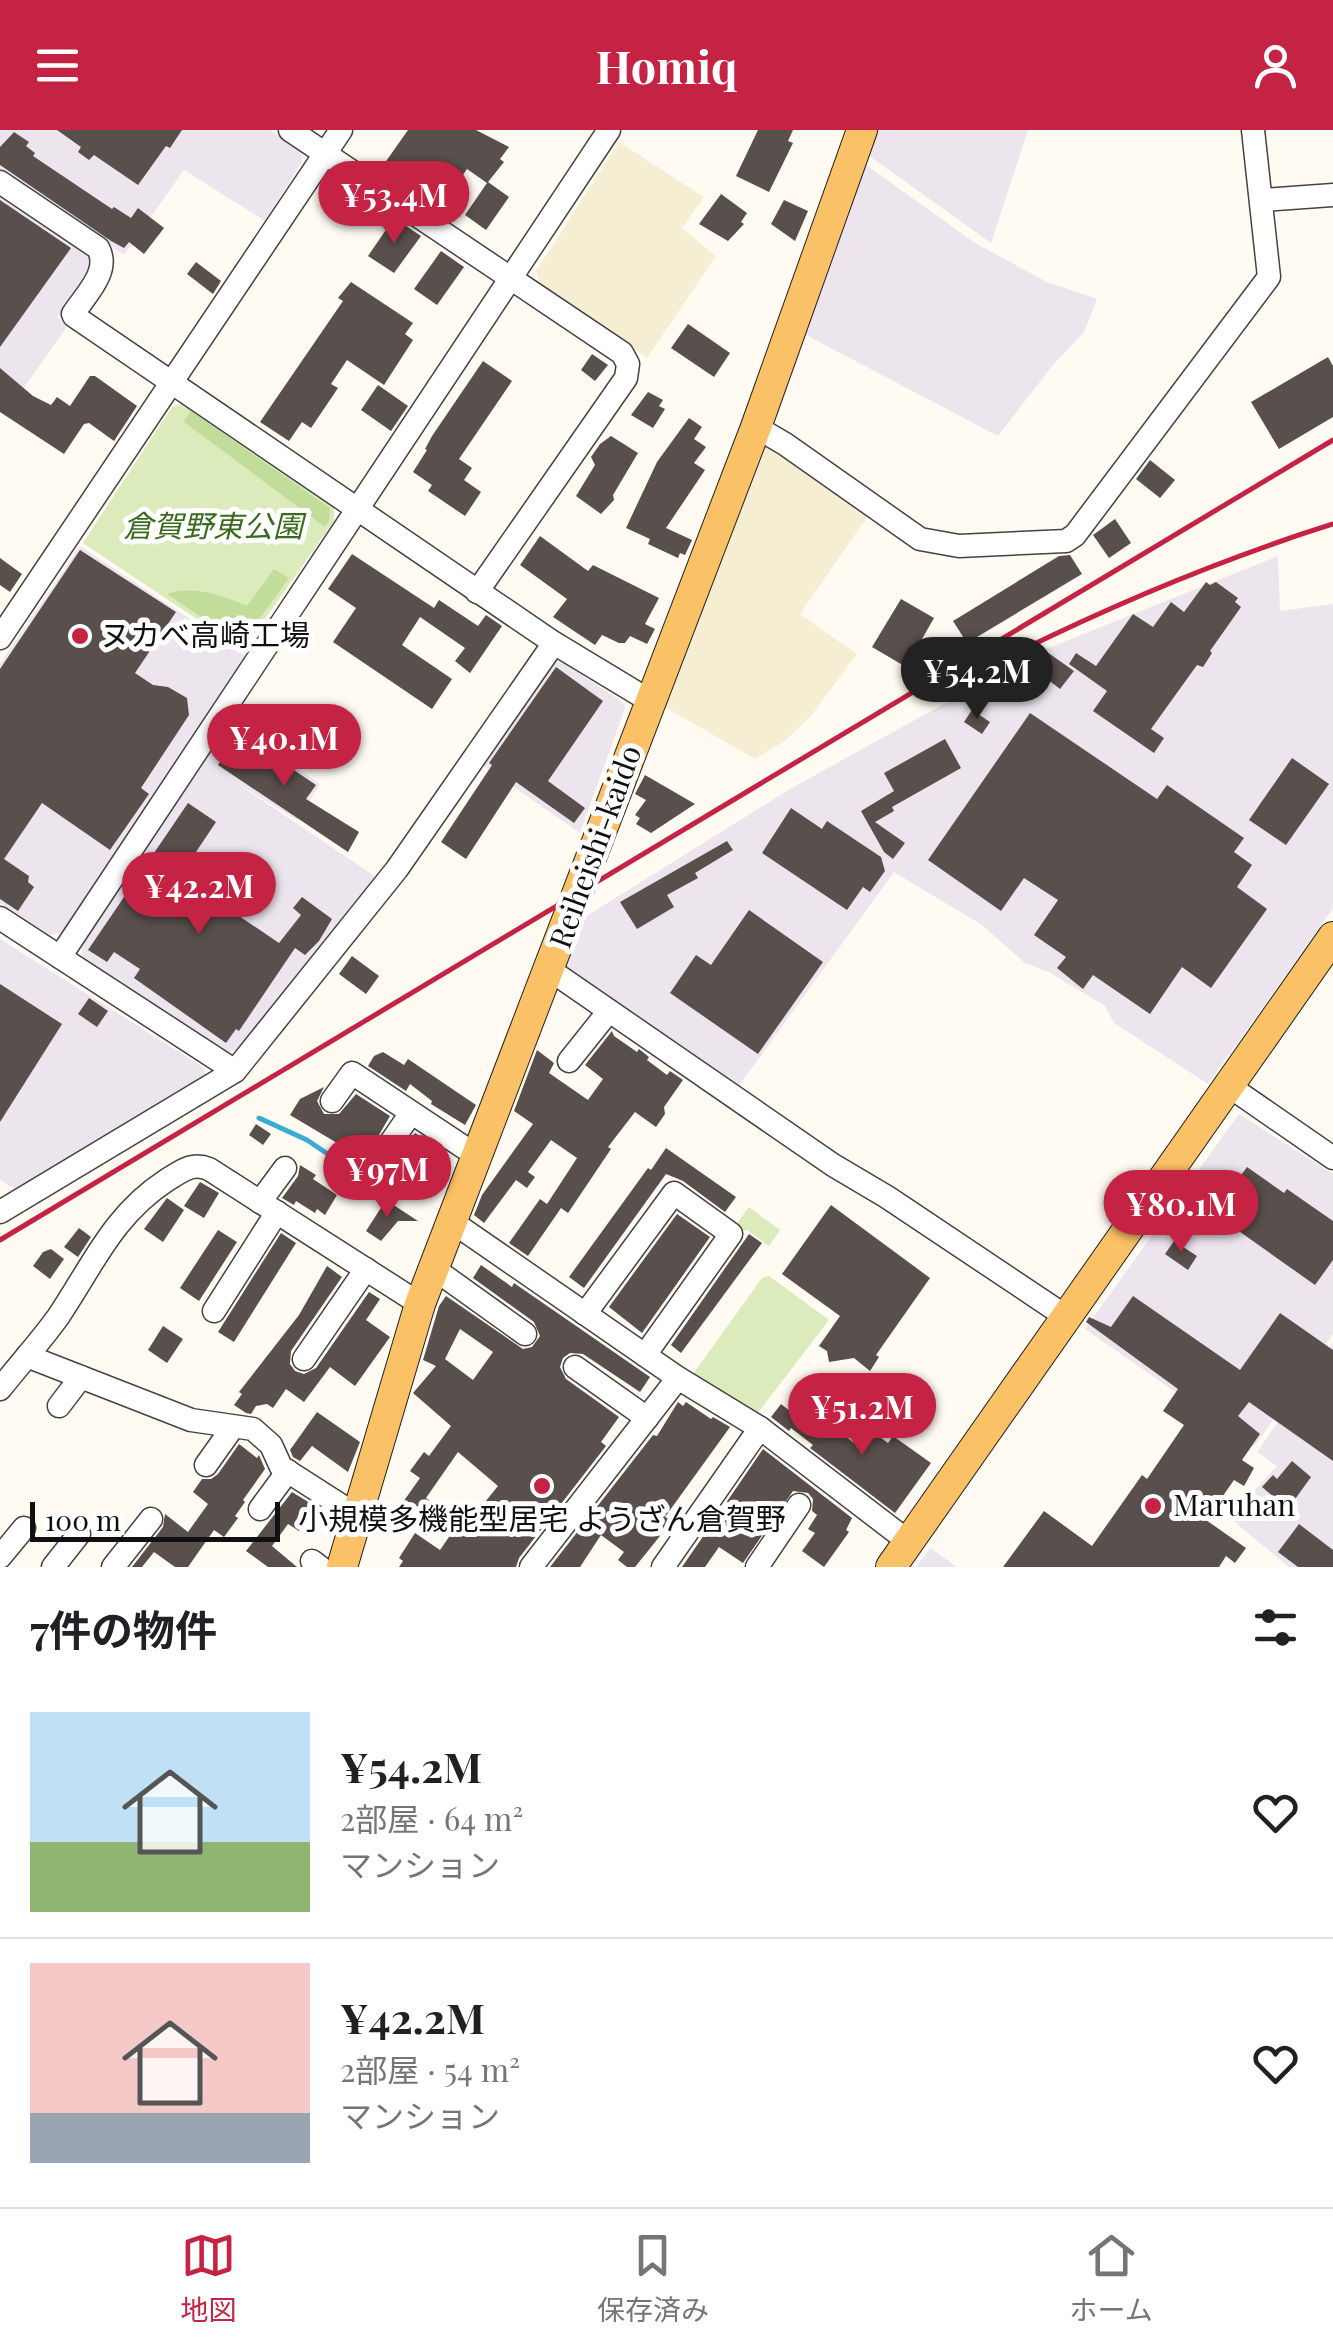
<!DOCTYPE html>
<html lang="ja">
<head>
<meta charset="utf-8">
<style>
	:root { --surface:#fff; --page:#f6f6f6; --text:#202124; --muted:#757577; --line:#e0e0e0; --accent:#c52343 }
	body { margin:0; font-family:"Playfair Display","Noto Sans JP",serif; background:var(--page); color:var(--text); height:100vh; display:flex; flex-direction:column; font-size:38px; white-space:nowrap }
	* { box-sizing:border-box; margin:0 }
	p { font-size:32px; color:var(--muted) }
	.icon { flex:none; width:55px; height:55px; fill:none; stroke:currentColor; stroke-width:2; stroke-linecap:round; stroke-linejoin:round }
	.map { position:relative; height:1437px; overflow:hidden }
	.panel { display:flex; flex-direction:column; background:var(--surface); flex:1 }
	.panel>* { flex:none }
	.scale { position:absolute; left:30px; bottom:25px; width:250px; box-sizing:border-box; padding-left:10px; border:5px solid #101010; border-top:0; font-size:28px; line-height:35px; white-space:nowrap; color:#101010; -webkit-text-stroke:8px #fff; paint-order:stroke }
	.price { position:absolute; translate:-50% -85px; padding:0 22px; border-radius:35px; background:var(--accent); color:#fff; font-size:32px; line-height:65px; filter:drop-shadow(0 2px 5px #0008) }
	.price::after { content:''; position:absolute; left:50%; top:60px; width:30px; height:22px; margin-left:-15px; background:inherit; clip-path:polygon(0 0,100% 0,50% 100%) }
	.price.selected { background:#222; color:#fff }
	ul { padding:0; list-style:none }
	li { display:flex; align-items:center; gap:30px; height:250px; padding:0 30px }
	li+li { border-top:2px solid var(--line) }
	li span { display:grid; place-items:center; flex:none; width:280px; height:200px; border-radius:0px; color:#555 }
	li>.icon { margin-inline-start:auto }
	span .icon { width:120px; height:120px; fill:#fffc; stroke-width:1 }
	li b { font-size:42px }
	h2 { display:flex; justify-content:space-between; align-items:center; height:120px; padding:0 30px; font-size:42px }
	header { display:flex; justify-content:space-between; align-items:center; height:130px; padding:0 30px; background:var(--accent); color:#fff; font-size:45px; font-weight:700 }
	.menu { display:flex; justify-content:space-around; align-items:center; height:140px; border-top:2px solid var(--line); background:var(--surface); font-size:28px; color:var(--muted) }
	.menu a { display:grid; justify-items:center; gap:5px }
	.menu .selected { color:var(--accent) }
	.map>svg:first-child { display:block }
	.industrial { fill:#ece5ee }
	.farmland { fill:#f6eed2 }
	.green { fill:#dbebbb }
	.forest { fill:#c2dc99 }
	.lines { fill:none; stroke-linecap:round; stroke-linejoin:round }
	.stream { stroke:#3bacd1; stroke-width:5 }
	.building { fill:#594f4c; fill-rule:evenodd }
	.minor-casing { stroke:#434343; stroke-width:25 }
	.major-casing { stroke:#212121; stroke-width:32 }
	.minor { stroke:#fff; stroke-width:22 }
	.major { stroke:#fbc167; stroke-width:30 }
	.rail { stroke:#c52343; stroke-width:5 }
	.poi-dot { fill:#c52343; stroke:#fff; stroke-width:4 }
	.labels { text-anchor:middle; stroke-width:10; stroke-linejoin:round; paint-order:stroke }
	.park-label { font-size:30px; font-style:italic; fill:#396b1d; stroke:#fff }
	.poi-label { font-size:30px; fill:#101010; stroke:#fff; text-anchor:start }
	.street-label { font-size:30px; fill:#101010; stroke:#fff }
</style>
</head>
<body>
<header><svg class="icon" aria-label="menu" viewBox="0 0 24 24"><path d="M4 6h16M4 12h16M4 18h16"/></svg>Homiq<svg class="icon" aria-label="person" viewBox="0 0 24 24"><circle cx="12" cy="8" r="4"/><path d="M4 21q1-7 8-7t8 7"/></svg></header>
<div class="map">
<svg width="1333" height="1437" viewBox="0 0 1333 1437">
	<rect width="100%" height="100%" fill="#fffbf3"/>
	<g class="industrial">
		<polygon points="0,0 270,0 301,22 302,32 265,91 184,40 124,125 0,42"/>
		<polygon points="877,0 1028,0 991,113 868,25"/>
		<polygon points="866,35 975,113 1047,152 1097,169 1084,202 1052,236 998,306 804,204"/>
		<polygon points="0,62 89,121 92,133 57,188 68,195 21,262 0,247"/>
		<polygon points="80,416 247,527 212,581 320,654 297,690 235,652 376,747 240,919 229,922 84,834 80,812 187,620 63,802 50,805 0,773 0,534"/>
		<polygon points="1278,426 1280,481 1333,474 1333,778 1208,954 1114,893 1105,876 1049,842 1025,833 982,795 894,742 738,957 562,838 585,787 790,659 1036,523"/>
		<polygon points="562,532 621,571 625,578 580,703 478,632 548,533"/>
		<polygon points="0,809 203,937 206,946 19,1061 0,1050"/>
		<polygon points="1239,984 1333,1044 1333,1204 1254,1317 1085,1199"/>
		<polygon points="1333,1212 1333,1437 1289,1437 1230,1388 1277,1336 1257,1322"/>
		<polygon points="930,1418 957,1437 916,1437"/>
	</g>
	<g class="farmland">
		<polygon points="619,12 704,67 682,98 716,126 647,228 540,154 536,141"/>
		<polygon points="762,311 870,383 800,484 857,524 811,586 785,611 755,629 661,575"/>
	</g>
	<g class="green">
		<polygon points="185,273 334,376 334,391 243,520 83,413 172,277"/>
		<polygon points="749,1077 780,1100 769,1116 747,1100 739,1103 733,1099"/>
		<polygon points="769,1146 829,1190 757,1284 693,1244 762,1148"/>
	</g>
	<g class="forest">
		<polygon points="191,281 330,378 329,390 325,397 184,292"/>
		<path d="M 274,439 L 289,448 L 241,514 L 167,464 C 193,455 222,465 247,476 Z"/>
	</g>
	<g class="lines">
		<polyline class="stream" points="259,988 307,1010 353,1041"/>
	</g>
	<g class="building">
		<polygon points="57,0 182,0 170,18 166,16 138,55 94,25 89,30 78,22 81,17"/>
		<polygon points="408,0 476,0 509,17 500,29 504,32 488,52 509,67 486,100 465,85 487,53 467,39 445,71 441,69 436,75 432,71 429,75 382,37"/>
		<polygon points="758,0 793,0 788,11 793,13 769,62 736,46"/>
		<polygon points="14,2 29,12 26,16 35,23 33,26 112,79 114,77 131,88 138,78 164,98 144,124 129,112 124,118 111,111 0,35 0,17"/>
		<polygon points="721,64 747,83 741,92 744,94 728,111 699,94"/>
		<polygon points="0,70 71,118 0,217"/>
		<polygon points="784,70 808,81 795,111 771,94"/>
		<polygon points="394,88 421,106 394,143 368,126"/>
		<polygon points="441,121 464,137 437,175 414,159"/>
		<polygon points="196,132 221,151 213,164 187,144"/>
		<polygon points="351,152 413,193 405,204 413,210 384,255 347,230 331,254 338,258 311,298 302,292 289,311 260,292 343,171 338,168"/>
		<polygon points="688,194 730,223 714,247 671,218"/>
		<polygon points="592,224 608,235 595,251 581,240"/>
		<polygon points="1328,227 1333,236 1333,287 1279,319 1251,272"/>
		<polygon points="483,231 512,251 459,329 472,338 464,350 481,362 465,386 428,361 432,355 413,342 427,320 425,319 432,306"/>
		<polygon points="0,238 33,266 51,275 57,267 70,276 90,246 95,246 137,276 114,311 89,293 84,294 64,324 0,282"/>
		<polygon points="378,255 408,276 391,301 361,280"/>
		<polygon points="648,262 663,270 659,276 665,279 653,298 631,285"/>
		<polygon points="689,288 702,297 694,309 706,317 694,333 705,340 666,398 692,410 685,425 680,423 678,428 648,414 650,409 626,398 657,332"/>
		<polygon points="611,306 638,323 613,365 614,370 601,384 576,366 595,335 591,327 600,314"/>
		<polygon points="1150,330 1175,350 1160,368 1136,349"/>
		<polygon points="1115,389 1131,413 1109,428 1093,405"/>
		<polygon points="540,406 588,441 593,435 659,468 645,494 655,499 647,514 630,506 625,513 619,513 602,505 595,515 553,487 567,469 520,435"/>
		<polygon points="80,420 176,482 135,543 153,555 168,557 187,568 189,585 141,658 149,664 110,720 42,673 4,729 29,746 28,752 34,757 18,781 0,769 0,539"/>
		<polygon points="352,424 434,478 439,470 478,496 486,485 502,496 470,543 455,531 465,518 420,487 402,515 452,549 432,579 333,512 356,478 328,459"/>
		<polygon points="1070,425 1082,444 967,513 953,491 1059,426"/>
		<polygon points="0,428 22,444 10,462 0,455"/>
		<polygon points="1206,452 1210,455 1216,452 1238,468 1235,472 1241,477 1210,521 1212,523 1203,537 1197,535 1151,599 1164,608 1154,623 1093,581 1107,561 1069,534 1076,523 1096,536 1133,484 1153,497 1171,472 1184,482"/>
		<polygon points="901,469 934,488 906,537 872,517"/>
		<polygon points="1047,522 1074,541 1060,559 1034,539"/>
		<polygon points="556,537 603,571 548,651 585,678 574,693 516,652 466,729 441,712 492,635 489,633"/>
		<polygon points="972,580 990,592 982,604 964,592"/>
		<polygon points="1030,583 1157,669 1167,655 1244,708 1234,722 1252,735 1237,757 1267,779 1211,858 1182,837 1150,884 1093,845 1083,859 1057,838 1066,827 1034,805 1058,770 1024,748 1001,781 928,730"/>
		<polygon points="239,603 316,655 306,669 359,702 348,722 218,635"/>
		<polygon points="945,609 961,638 892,677 894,681 875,692 905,713 893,729 884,722 861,681 894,661 884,643"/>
		<polygon points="1292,628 1329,654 1286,715 1249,690"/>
		<polygon points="645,645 695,674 651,703 636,694 640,688 635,685 646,670 635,664"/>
		<polygon points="188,673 216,692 180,746 279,813 301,785 293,778 302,767 332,789 319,811 305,825 295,818 239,901 236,899 226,913 134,848 140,839 114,822 107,832 88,820"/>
		<polygon points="791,678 822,699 827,691 881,727 885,741 870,762 863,757 847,780 762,723"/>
		<polygon points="727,711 733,720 695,743 698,748 667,765 674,777 637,799 620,772"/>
		<polygon points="749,780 823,832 758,924 670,863 696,825 711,835"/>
		<polygon points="352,826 379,846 366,864 339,844"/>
		<polygon points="0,854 62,894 0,992"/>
		<polygon points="89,868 108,881 97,897 78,884"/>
		<polygon points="612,901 614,906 637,922 639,919 649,927 647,930 667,945 670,941 683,950 664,977 665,984 656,997 635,982 608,1017 611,1019 568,1083 561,1078 528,1126 509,1113 540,1069 547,1074 577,1028 551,1010 528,1042 535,1047 527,1058 516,1050 484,1093 474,1085 482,1065 533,994 514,981 537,920 554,933 549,943 588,970 603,949 585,935"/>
		<polygon points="383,922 404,935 408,929 476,975 465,995 431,974 432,971 410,954 406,961 368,936 374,926"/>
		<polygon points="324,957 317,971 324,984 339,984 356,964 390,986 376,1010 382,1024 396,1026 384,1041 290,985 300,969"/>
		<polygon points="256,994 271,1004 263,1015 249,1005"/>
		<polygon points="415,1003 433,1015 419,1038 400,1024"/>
		<polygon points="666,1018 736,1067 725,1082 683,1051 666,1044 584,1158 569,1147 648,1038 651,1040"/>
		<polygon points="300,1035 316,1045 313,1049 337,1065 325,1085 317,1079 315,1083 296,1071 294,1075 282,1068 298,1046"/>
		<polygon points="1247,1037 1284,1063 1287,1059 1333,1091 1333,1130 1315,1155 1219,1087 1228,1074 1223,1070"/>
		<polygon points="200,1052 219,1063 204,1088 184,1076"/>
		<polygon points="167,1068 184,1080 163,1112 144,1099"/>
		<polygon points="386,1070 418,1091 398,1091 381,1111 366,1101"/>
		<polygon points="831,1075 930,1148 876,1225 879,1227 870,1241 854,1228 829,1232 827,1221 819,1216 840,1186 782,1144"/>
		<polygon points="677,1084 710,1107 642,1203 609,1177"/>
		<polygon points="79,1098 91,1107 78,1127 64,1117"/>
		<polygon points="218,1100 237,1112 199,1171 180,1158"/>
		<polygon points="281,1103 296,1113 234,1212 218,1202"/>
		<polygon points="749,1104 762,1113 681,1223 671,1215"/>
		<polygon points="1174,1111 1197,1126 1188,1140 1165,1124"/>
		<polygon points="51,1119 64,1129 50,1149 33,1136 43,1122"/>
		<path d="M 481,1135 L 512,1157 L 514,1153 L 650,1247 L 640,1262 L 583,1224 L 570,1223 L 563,1228 L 560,1237 L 566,1249 L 619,1287 L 601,1312 L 606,1316 L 519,1428 L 516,1437 L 399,1437 L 403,1431 L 399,1428 L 415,1403 L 440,1420 L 462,1388 L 468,1393 L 498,1356 L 458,1322 L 426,1368 L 433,1373 L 416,1396 L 396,1382 L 420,1348 L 410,1341 L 424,1322 L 429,1326 L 451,1296 L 413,1263 L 436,1236 L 423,1230 L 439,1176 L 446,1166 L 523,1219 L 532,1217 L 540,1206 L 534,1192 L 473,1148 ZM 460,1199 L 493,1222 L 473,1250 L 445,1229 Z"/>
		<polygon points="327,1136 342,1147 291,1221 290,1234 295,1241 304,1244 316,1238 369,1162 380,1169 366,1190 390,1207 355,1256 330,1237 304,1272 286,1259 273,1278 267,1274 256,1276 251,1284 246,1283 234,1275 242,1264 239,1262 299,1185"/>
		<polygon points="1133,1166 1240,1240 1280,1183 1333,1220 1333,1331 1249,1272 1238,1286 1260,1304 1242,1330 1254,1338 1244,1356 1234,1350 1206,1390 1246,1418 1235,1433 1226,1426 1219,1437 1003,1437 1044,1381 1092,1416 1142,1345 1147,1349 1184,1295 1163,1281 1178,1259 1086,1192 1089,1187 1111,1197"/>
		<polygon points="163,1196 183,1209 167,1233 148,1220"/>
		<polygon points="678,1272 683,1276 686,1272 711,1289 713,1287 730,1297 665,1387 671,1390 660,1406 635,1437 627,1437 618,1430 624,1422 601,1405 580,1437 550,1437 653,1305 657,1306"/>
		<polygon points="781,1274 804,1292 813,1281 863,1320 876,1304 888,1313 893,1306 931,1333 895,1383 810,1318 813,1315 791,1298 789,1301 771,1287"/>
		<polygon points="317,1282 360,1312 348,1342 312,1316 300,1331 293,1327 290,1320"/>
		<polygon points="239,1314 257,1328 259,1325 265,1339 243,1370 245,1372 235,1386 238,1388 224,1407 214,1400 188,1437 175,1437 154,1422 142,1437 132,1437 163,1397 165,1384 188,1402 208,1374 193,1362 202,1349 211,1349 218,1344"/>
		<polygon points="763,1319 852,1388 846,1400 849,1402 824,1437 802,1421 815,1403 808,1399 817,1385 812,1381 813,1369 808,1363 793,1361 743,1433 719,1417 705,1437 682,1437"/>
		<polygon points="1292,1331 1311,1347 1288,1379 1262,1357 1273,1345 1277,1349"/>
		<polygon points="292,1362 310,1373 305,1380 311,1385 299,1401 288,1394 272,1416 297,1437 268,1437 246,1421"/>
		<polygon points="1299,1394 1333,1420 1333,1437 1298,1437 1278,1422"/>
	</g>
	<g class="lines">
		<g class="minor-casing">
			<g id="minor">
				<polyline points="290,0 622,223 628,234 626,248 477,462"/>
				<path d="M 0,52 L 98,118 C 111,141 86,164 73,184 L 74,186 L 554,513 L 650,571"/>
				<polyline points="1262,70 1333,65"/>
				<polyline points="756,297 785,314 920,409 959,416 1066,411 1075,405 1269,147 1253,0"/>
				<polyline points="0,508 341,0"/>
				<polyline points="0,788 235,941"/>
				<polyline points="60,827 609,0"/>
				<polyline points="550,840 833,1035 887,1067 1068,1188"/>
				<polyline points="569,931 609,881"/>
				<polyline points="1229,956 1333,1028"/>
				<polyline points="332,971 352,943 477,1026"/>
				<polyline points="391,1012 411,983"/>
				<polyline points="260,1072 285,1038"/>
				<polyline points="0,1082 235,941 397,739 554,513"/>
				<polyline points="451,1091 678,1248 760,1298 909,1412"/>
				<polyline points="433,1138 525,1204"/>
				<polyline points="214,1181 277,1082"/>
				<polyline points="585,1184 674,1063 731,1104 645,1225"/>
				<polyline points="27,1226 191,1290 253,1299 271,1315 281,1337 356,1385"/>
				<polyline points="304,1229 366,1139"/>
				<polyline points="575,1237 647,1288"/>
				<path d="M 0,1259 C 19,1235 40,1212 58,1187 C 93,1135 113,1085 167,1050 C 182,1041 192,1032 209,1039 L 420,1174"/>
				<polyline points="59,1276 81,1247"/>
				<polyline points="206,1335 233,1297"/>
				<polyline points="260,1379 288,1341"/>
				<polyline points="0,1427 24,1398"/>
				<polyline points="312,1431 320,1437"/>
				<polyline points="53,1437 79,1404"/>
				<polyline points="113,1437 151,1389"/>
				<polyline points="531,1437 678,1248"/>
				<polyline points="663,1437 760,1298"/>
				<polyline points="757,1437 799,1375"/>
			</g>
		</g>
		<g class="major-casing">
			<g id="major">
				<polyline points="342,1437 420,1174 756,297 862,0"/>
				<polyline points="891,1437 1333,807"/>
			</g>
		</g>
		<use href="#minor" class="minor"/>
		<use href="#major" class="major"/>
		<g class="rail">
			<path d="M 932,566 C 1061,497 1193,438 1333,394"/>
			<polyline points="0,1110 1333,310"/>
		</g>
	</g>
	<g class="poi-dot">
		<circle cx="80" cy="506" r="10"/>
		<circle cx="542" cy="1356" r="10"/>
		<circle cx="1153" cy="1376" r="10"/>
	</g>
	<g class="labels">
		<g class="park-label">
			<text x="213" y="407">倉賀野東公園</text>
		</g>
		<g class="poi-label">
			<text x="100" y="516">ヌカべ高崎工場</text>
			<text x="1173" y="1386">Maruhan</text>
			<text x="542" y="1400" text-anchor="middle">小規模多機能型居宅 ようざん倉賀野</text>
		</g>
		<g class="street-label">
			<text transform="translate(596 717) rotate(-70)" y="10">Reiheishi-kaido</text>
		</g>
	</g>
</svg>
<div class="scale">100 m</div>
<b class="price" style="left:394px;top:116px">¥53.4M</b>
<b class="price selected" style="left:977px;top:592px">¥54.2M</b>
<b class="price" style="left:284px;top:659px">¥40.1M</b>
<b class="price" style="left:199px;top:807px">¥42.2M</b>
<b class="price" style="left:387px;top:1090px">¥97M</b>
<b class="price" style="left:1181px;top:1125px">¥80.1M</b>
<b class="price" style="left:862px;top:1328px">¥51.2M</b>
</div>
<section class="panel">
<h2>7件の物件<svg class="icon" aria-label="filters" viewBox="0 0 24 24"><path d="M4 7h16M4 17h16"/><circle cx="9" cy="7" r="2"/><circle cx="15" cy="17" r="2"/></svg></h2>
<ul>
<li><span style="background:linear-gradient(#bfe0f5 65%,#8fb573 0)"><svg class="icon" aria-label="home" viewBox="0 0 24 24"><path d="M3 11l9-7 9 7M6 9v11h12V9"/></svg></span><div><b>¥54.2M</b><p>2部屋 · 64 m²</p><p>マンション</p></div><svg class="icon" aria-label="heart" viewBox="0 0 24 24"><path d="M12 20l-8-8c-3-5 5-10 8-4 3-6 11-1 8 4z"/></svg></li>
<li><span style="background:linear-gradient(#f6c9c9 75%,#9aa5b1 0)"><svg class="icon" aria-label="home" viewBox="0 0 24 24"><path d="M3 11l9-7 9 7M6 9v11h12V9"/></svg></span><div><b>¥42.2M</b><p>2部屋 · 54 m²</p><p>マンション</p></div><svg class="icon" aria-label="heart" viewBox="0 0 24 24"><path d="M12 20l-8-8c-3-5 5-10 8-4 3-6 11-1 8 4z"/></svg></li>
</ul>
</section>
<nav class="menu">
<a class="selected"><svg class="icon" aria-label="map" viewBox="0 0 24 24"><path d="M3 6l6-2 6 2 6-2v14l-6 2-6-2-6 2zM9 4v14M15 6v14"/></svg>地図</a>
<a><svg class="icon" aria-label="saved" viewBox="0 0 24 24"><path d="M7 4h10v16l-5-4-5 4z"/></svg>保存済み</a>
<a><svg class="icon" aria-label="home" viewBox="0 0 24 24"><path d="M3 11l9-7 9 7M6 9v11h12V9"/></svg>ホーム</a>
</nav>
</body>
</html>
